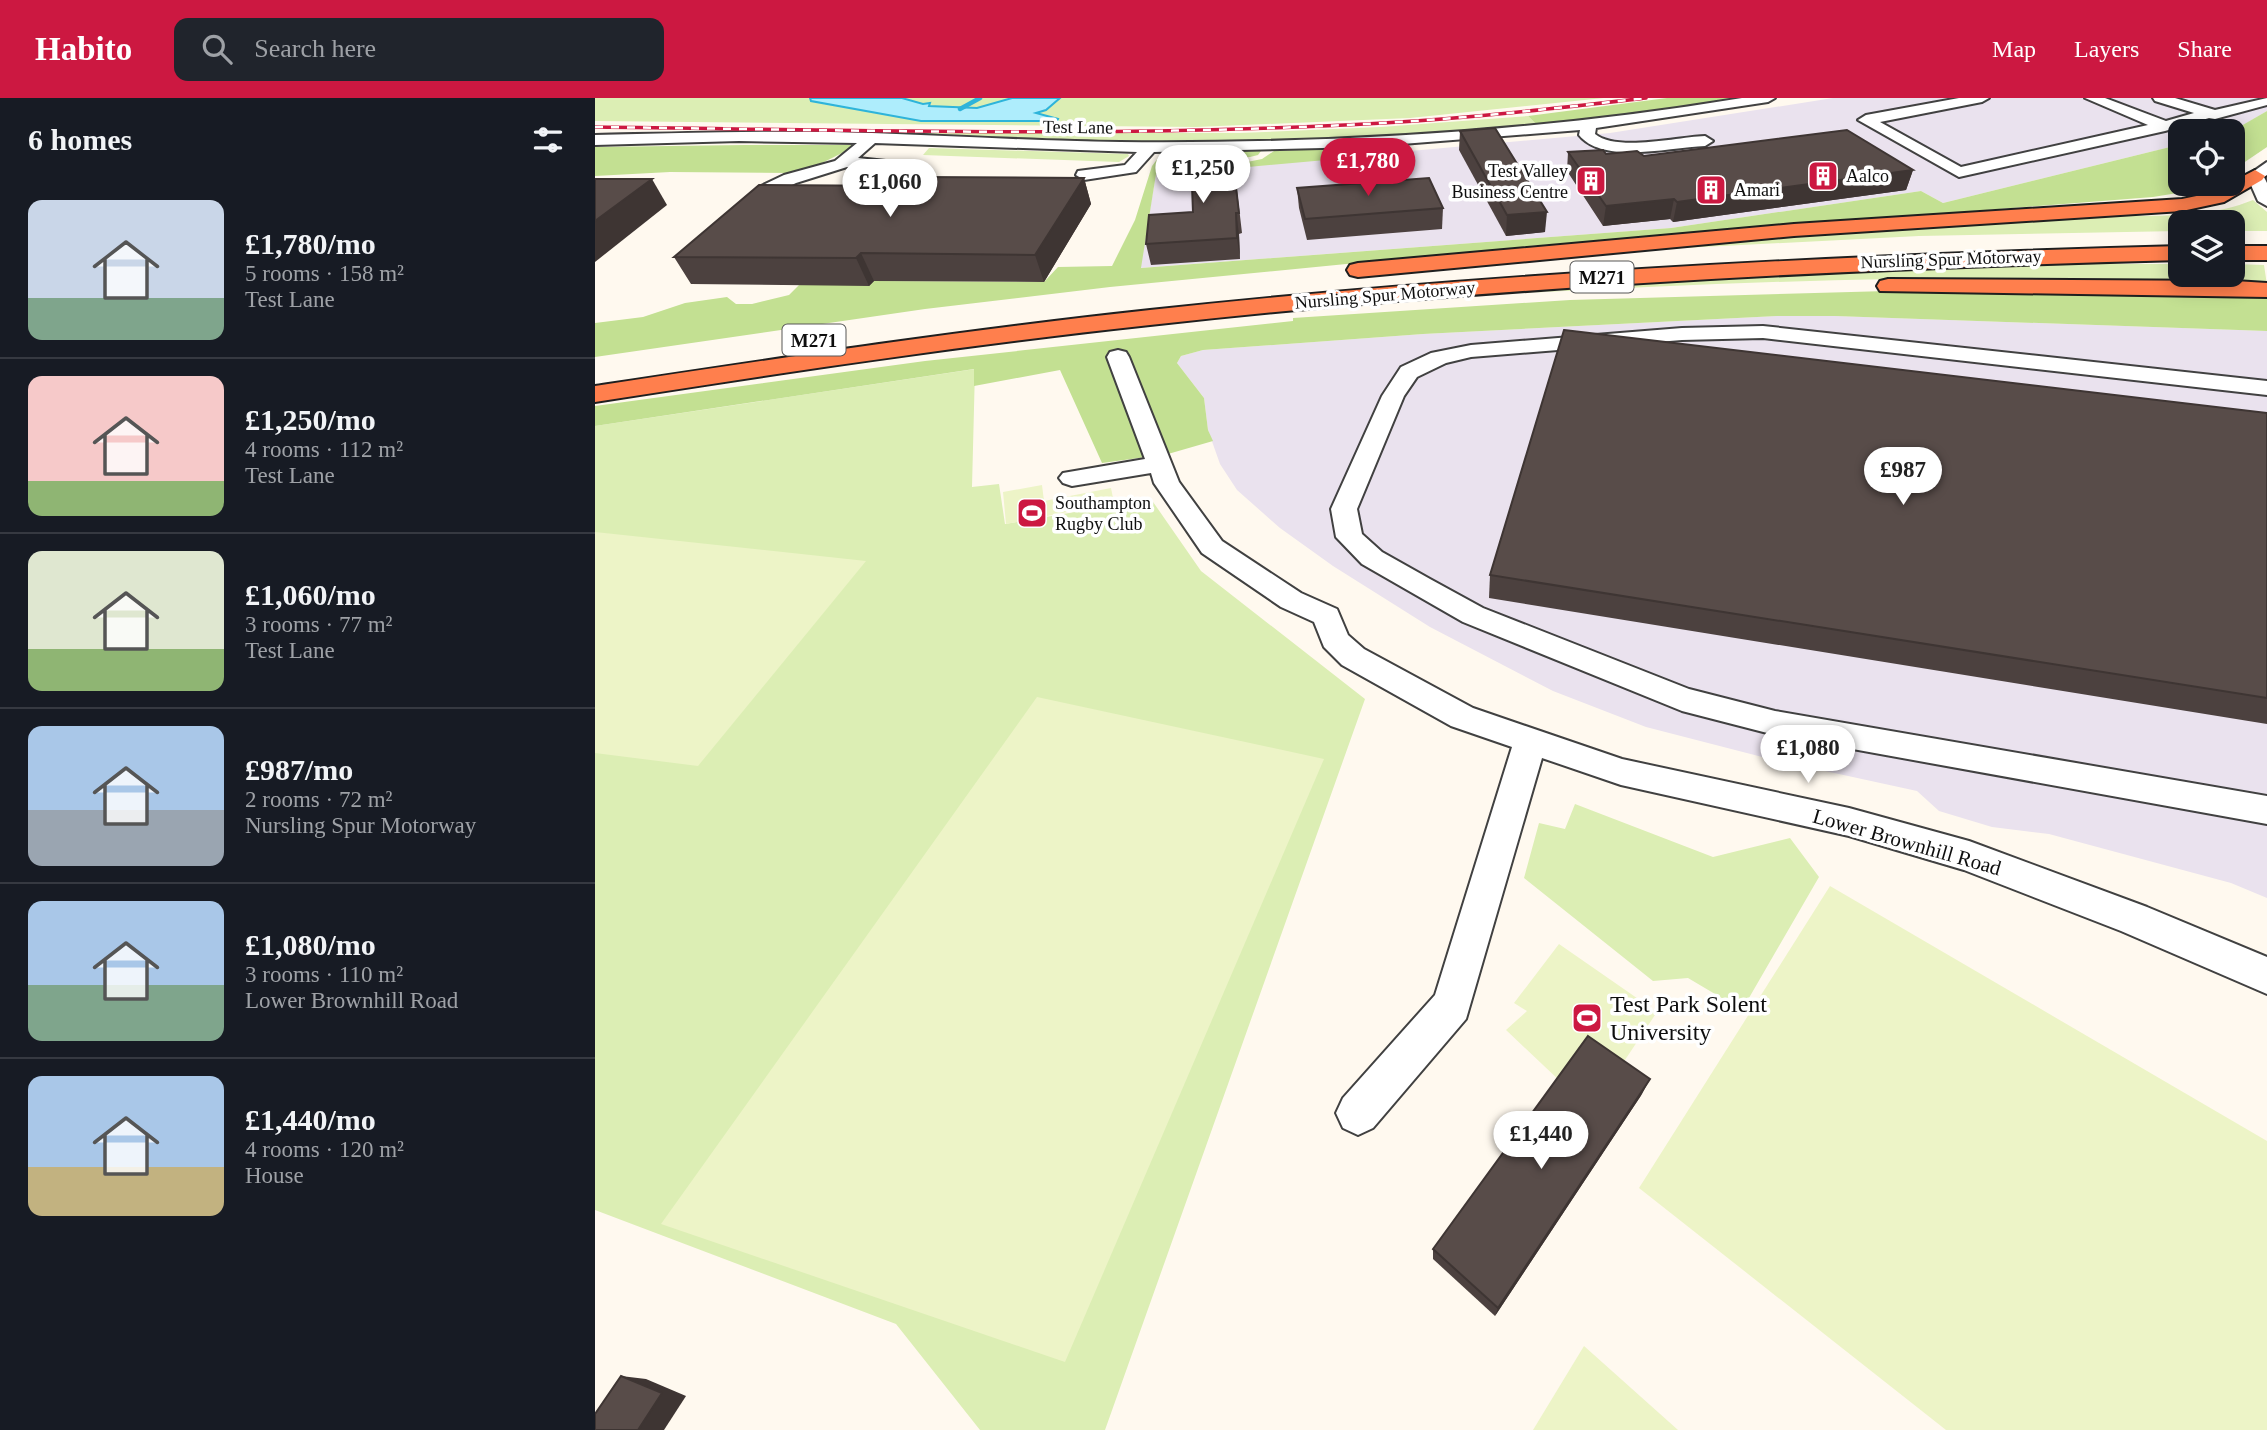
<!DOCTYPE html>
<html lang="en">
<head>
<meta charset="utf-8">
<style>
	:root { --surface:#171b24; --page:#20242c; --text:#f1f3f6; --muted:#9ea1a6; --line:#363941; --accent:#cc1841 }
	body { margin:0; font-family:Georgia,serif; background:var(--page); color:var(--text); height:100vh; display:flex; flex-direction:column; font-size:26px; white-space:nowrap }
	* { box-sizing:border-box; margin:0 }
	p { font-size:23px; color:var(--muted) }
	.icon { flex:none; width:38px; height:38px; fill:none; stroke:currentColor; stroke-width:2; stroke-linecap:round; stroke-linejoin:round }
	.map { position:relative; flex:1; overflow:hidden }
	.sheet { display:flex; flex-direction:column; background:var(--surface); width:595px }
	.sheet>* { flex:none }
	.fabs { position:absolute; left:1573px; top:21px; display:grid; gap:14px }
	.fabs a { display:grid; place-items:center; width:77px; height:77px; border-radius:14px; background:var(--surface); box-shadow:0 4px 18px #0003; font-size:35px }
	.price { position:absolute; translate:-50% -60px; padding:0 16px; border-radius:24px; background:#fff; color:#222; font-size:23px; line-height:46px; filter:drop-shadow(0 2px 4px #0008) }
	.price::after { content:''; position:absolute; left:50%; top:42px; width:21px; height:16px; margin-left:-10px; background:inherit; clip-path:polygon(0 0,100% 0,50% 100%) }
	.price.current { background:var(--accent); color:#fff }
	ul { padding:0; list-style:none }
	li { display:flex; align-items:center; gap:21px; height:175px; padding:0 28px }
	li+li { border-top:2px solid var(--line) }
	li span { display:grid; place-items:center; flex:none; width:196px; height:140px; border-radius:14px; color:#555 }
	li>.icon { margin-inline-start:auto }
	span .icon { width:84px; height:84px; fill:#fffc; stroke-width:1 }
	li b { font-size:30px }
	h2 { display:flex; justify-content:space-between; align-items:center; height:84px; padding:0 28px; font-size:30px }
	header { display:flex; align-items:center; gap:42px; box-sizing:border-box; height:98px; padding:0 35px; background:var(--accent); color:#fff }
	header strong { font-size:33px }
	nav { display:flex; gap:38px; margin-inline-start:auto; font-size:24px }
	.search { width:490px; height:63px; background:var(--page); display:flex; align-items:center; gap:18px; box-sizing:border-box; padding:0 24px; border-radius:14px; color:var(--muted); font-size:26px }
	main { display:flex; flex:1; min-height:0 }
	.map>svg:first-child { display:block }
	.industrial { fill:#eae2ee }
	.green { fill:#dceeb4 }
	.forest { fill:#c3e092 }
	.pitch { fill:#edf4c7 }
	.water { fill:#aeedfc; stroke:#2eb4da; stroke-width:2 }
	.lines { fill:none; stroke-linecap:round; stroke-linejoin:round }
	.stream { stroke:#2eb4da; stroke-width:4.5 }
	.minor-casing { stroke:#414141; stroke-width:4 }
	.highway-casing { stroke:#1f1f1f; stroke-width:4 }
	.minor { fill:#fff; fill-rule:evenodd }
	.highway { fill:#ff7f4d; fill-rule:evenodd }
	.rail-casing { stroke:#cc1841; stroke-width:3.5 }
	.rail { stroke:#fff; stroke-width:2.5; stroke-dasharray:8; stroke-linecap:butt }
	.wall { fill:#4c413f }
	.shaded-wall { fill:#3e3533 }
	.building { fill:#584c49; stroke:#3e3533; stroke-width:2 }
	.labels { text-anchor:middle; stroke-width:7; stroke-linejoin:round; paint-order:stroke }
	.far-street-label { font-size:18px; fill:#0e0e0e; stroke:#fff }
	.far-poi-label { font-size:18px; fill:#0e0e0e; stroke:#fff; text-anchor:start }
	.shield { fill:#fff; stroke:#565656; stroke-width:2 }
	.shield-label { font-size:19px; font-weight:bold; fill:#0e0e0e }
	.street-label { font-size:21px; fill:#0e0e0e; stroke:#fff }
	.near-poi-label { font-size:24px; fill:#0e0e0e; stroke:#fff; text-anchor:start }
</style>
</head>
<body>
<header>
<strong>Habito</strong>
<div class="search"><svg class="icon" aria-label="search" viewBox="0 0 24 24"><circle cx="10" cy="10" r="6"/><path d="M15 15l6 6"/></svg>Search here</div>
<nav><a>Map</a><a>Layers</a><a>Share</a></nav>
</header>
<main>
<section class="sheet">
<h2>6 homes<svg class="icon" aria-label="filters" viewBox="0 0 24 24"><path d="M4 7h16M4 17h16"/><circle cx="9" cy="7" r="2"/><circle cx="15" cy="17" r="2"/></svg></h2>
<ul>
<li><span style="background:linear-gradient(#c9d6e8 70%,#7fa58c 0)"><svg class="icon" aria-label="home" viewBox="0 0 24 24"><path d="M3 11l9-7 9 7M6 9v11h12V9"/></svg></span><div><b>£1,780/mo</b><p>5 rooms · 158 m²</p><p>Test Lane</p></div></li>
<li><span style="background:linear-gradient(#f6c9c9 75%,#8fb573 0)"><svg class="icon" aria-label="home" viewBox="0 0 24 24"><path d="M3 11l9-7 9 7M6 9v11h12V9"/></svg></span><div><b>£1,250/mo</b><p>4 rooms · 112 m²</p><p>Test Lane</p></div></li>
<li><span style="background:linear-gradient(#dfe7d0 70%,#8fb573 0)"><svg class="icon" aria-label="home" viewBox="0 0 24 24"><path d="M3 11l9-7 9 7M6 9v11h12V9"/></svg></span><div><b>£1,060/mo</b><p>3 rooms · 77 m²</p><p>Test Lane</p></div></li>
<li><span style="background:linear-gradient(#a9c7e8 60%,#9aa5b1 0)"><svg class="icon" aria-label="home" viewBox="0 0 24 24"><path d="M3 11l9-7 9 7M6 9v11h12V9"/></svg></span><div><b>£987/mo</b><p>2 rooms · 72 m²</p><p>Nursling Spur Motorway</p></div></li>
<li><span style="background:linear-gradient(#a9c7e8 60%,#7fa58c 0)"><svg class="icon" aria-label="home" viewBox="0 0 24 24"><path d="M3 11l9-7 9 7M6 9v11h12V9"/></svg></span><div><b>£1,080/mo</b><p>3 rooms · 110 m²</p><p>Lower Brownhill Road</p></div></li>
<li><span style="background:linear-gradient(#a9c7e8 65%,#c2b280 0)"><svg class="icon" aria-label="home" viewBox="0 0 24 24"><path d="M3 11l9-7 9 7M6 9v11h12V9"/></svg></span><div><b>£1,440/mo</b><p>4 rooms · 120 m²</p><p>House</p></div></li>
</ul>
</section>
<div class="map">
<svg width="1672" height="1332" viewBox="0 0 1672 1332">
	<rect width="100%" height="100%" fill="#fff9ef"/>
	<g class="industrial">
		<polygon points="1238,0 1672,0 1672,13 1647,28 1645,39 1638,40 1638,33 1586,33 1585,50 1575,49 1348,105 1326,93 1076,130 545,170 561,76 1015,35"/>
		<polygon points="1182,218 1240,218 1672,233 1672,800 1636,785 1454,736 1397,729 1344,713 1322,693 1175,661 1051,629 958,593 835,529 738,468 685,430 642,392 625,366 613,332 609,300 582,265 586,258 608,252 828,236"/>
	</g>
	<g class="green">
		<polygon points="0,0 1009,0 815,20 601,29 0,23"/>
		<polygon points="933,18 943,28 820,39 546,46 262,37 265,34 645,35 786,29"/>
		<polygon points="334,50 533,56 534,58 524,64 328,57"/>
		<path d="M 1658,102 L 1672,114 L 1672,133 L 1638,133 L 1638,124 L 1586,124 L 1585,133 L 1324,138 L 1049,152 C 1192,135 1336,128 1479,119 C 1538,115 1602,125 1658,102 Z"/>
		<path d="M 1487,166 L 1585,166 L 1586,177 L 1638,177 L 1638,166 L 1669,167 L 1672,187 C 1426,173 1178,182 931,195 L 1179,177 Z"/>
		<polygon points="380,271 377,389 404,386 410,426 556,401 606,473 770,601 510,1332 385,1332 301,1226 0,1112 0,328"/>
		<polygon points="980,706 1118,759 1195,740 1224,779 1147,912 1093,880 1058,883 929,780 944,725 970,731"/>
	</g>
	<g class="forest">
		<polygon points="1072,0 1158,0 1077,13 943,28 933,18"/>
		<polygon points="1672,13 1672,49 1638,72 1638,40 1645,39 1646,28"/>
		<polygon points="150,47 263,47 217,70 198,75 75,74 0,78 0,49"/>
		<polygon points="814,47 809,55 653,69 652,64 667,61 679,53"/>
		<polygon points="1575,49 1585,50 1586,86 1612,86 1601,92 1558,99 935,148 515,189 330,211 0,259 0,225 48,219 90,205 132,199 141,206 157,206 194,197 204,187 279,183 449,184 463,169 517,168 540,122 557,68 567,55 666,53 663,57 655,59 593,63 586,67 584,74 561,76 546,170 1076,130 1326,93 1348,105"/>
		<polygon points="1329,192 1672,196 1672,233 1240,218 1182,218 828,236 608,252 586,258 582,265 609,300 613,332 618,343 573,356 507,365 465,272 379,288 379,271 0,328 0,308 330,263 698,223 698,220 975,202"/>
	</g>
	<g class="pitch">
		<polygon points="447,387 449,403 516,390 519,405 411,426 408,394"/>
		<polygon points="0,434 271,463 103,668 0,655"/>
		<polygon points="442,599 729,661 470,1264 66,1126"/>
		<polygon points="1235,788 1672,1043 1672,1332 1351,1332 1044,1090"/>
		<polygon points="964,846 1062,914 1020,977 966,984 911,932 932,913 919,905"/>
		<polygon points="989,1248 1083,1332 1084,1332 938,1332"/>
	</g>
	<polygon class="water" points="215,0 307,0 328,6 335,5 334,8 382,10 417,0 465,0 451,12 441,15 463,21 462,23 326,23 216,3"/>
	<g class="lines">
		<polyline class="stream" points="365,11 385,0"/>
		<g class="minor-casing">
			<g id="minor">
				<path d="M 1147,0 L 1180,0 L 1173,4 L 1001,30 L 1000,36 C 1022,54 1082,39 1110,38 L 1118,43 L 1110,48 C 1076,49 1008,67 984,37 L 985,32 L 769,49 L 559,54 L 541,74 L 489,82 L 481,77 L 483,73 L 530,67 L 542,54 L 280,45 L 263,60 L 300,64 L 302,67 L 300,70 L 252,69 L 201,85 L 176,97 L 153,118 L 147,119 L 138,114 L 164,89 L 189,77 L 240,63 L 262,45 L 144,43 L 0,47 L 0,37 C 92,35 185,32 277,35 C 360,38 443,43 525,44 C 733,46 941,34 1147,0 Z"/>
				<polygon points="1364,0 1394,0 1387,4 1285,24 1366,69 1553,27 1490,0 1510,0 1571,23 1599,15 1560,3 1558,0 1580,0 1620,12 1672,0 1672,7 1620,21 1614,20 1570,33 1364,79 1263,22 1271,17"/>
				<polygon points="637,58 645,63 643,66 602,72 595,83 589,84 581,79 591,65"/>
				<polygon points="1672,64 1672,77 1669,79 1672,85 1672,108 1663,103 1652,78"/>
				<polygon points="1168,228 1672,283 1672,297 1168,240 1087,242 876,259 851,265 822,279 809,298 762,411 767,436 787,454 835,481 888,510 1094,591 1180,613 1672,698 1672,726 1180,637 1087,613 868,524 767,466 741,439 736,411 787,298 806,269 836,255 876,247 1087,230"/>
				<polygon points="523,252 531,254 534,259 584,384 627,443 706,495 742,511 753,537 769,551 878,610 1027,661 1254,710 1374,743 1552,809 1672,859 1672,896 1526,833 1369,772 1254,738 1026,687 947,660 871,921 778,1030 763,1037 748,1030 741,1015 748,1000 840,897 917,649 856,628 747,567 729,549 719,524 686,509 607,455 559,385 556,375 477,388 468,385 464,380 468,375 550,361 512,259 515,254"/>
			</g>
		</g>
		<g class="highway-casing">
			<g id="highway">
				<polygon points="1660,72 1670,78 1667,82 1629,104 1587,113 1199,138 763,179 755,177 752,172 755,167 763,165 1199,126 1587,101 1616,95"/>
				<path d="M 1586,148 L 1586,162 C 1241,171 897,189 555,227 C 369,247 185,275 0,304 L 0,288 C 185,260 369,232 555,212 C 897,175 1241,157 1586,148 Z"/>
				<rect x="1638" y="148" width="34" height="14"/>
				<polygon points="1293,181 1640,183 1672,185 1672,199 1285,193 1282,188 1285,183"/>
			</g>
		</g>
		<use href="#minor" class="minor"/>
		<use href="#highway" class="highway"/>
		<g class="rail-casing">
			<path id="rail" d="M 0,29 C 263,32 525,40 788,25 C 876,20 963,10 1051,0"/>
		</g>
		<use href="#rail" class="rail"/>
	</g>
	<g class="wall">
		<polygon points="865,33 950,134 911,138 864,52"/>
		<polygon points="973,54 1049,58 1318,72 1311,92 1078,124 1075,121 1008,128 972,73"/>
		<polygon points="640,75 647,135 644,136 645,161 556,167 551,146 598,114"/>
		<polygon points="489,80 496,106 449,184 279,183 274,188 96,186 79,159 315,88"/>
		<polygon points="702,90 848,110 847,131 712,142 704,110"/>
		<polygon points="1672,315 1672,626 894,500 895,477"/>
		<polygon points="1047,996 900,1218 838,1161 838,1151"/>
	</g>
	<g class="shaded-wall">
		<polygon points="1318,72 1311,92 1078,124 1082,104"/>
		<polygon points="489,80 496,106 449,184 440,157"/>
		<polygon points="57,81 72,107 0,164 0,123"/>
		<polygon points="1079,101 1075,121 1008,128 1011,108"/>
		<polygon points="952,114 950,134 911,138 912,117"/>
		<polygon points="641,115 644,136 645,161 642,140"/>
		<polygon points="266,155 279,183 274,188 261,160"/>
		<polygon points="1055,981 1047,996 900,1218 903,1210"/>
		<polygon points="26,1278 51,1281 91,1298 69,1332 43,1332"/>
	</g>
	<g class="building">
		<polygon points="900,30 952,114 912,117 865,33"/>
		<polygon points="1252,32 1318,72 1082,104 1079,101 1011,108 973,54 1008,52 1011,56 1042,53 1049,58"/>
		<polygon points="637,55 644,115 641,115 642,140 551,146 554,117 598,114 596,61 598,58"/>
		<polygon points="324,79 489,80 440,157 266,155 261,160 79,159 164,87 315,88"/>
		<polygon points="834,80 848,110 710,121 702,90"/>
		<polygon points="0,81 57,81 0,123"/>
		<polygon points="969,232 1672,315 1672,600 895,477"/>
		<polygon points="993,938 1055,981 903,1210 838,1151"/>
		<polygon points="26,1278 67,1295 43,1332 0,1332 0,1316"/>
	</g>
	<defs>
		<g id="building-square" transform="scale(1.575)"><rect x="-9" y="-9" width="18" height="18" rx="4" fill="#cc1841" stroke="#fff"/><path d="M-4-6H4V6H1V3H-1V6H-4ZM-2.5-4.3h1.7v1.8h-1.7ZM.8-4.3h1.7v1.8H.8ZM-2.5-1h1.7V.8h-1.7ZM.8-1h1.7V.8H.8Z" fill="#fff"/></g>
		<g id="stadium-square" transform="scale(1.575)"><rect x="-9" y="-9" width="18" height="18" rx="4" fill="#cc1841" stroke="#fff"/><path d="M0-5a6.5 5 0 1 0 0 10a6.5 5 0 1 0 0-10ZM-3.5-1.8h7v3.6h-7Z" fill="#fff"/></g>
	</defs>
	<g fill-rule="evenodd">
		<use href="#building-square" x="1228" y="78"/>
		<use href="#building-square" x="996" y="83"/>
		<use href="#building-square" x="1116" y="92"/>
		<use href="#stadium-square" x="437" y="415"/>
		<use href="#stadium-square" x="992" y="920"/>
	</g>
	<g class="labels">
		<g class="far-street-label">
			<text transform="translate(483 29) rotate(1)" y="6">Test Lane</text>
			<text transform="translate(1356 161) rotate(-2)" y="6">Nursling Spur Motorway</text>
			<text transform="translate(790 197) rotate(-5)" y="6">Nursling Spur Motorway</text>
		</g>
		<g class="far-poi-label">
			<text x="973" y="79" text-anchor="end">Test Valley<tspan x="973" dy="21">Business Centre</tspan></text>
			<text x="1251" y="84">Aalco</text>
			<text x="1139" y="98">Amari</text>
			<text x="460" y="411">Southampton<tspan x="460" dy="21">Rugby Club</tspan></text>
		</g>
		<g class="shield">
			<rect x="975.5" y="163.5" width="63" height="31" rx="5"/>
			<rect x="187.5" y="226.5" width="63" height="31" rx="5"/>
		</g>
		<g class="shield-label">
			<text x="1007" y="186">M271</text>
			<text x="219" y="249">M271</text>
		</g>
		<g class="street-label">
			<text transform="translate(1312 744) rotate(16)" y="7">Lower Brownhill Road</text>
		</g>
		<g class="near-poi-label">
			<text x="1015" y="914">Test Park Solent<tspan x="1015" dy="28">University</tspan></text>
		</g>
	</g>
</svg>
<div class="fabs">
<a><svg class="icon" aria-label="locate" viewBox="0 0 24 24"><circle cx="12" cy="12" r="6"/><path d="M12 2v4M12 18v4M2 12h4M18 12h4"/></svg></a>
<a><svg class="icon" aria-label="layers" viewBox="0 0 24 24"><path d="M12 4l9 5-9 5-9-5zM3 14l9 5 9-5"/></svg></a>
</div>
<b class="price current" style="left:773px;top:100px">£1,780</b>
<b class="price" style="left:608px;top:107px">£1,250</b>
<b class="price" style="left:295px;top:121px">£1,060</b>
<b class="price" style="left:1308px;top:409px">£987</b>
<b class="price" style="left:1213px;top:687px">£1,080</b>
<b class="price" style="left:946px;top:1073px">£1,440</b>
</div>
</main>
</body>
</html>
